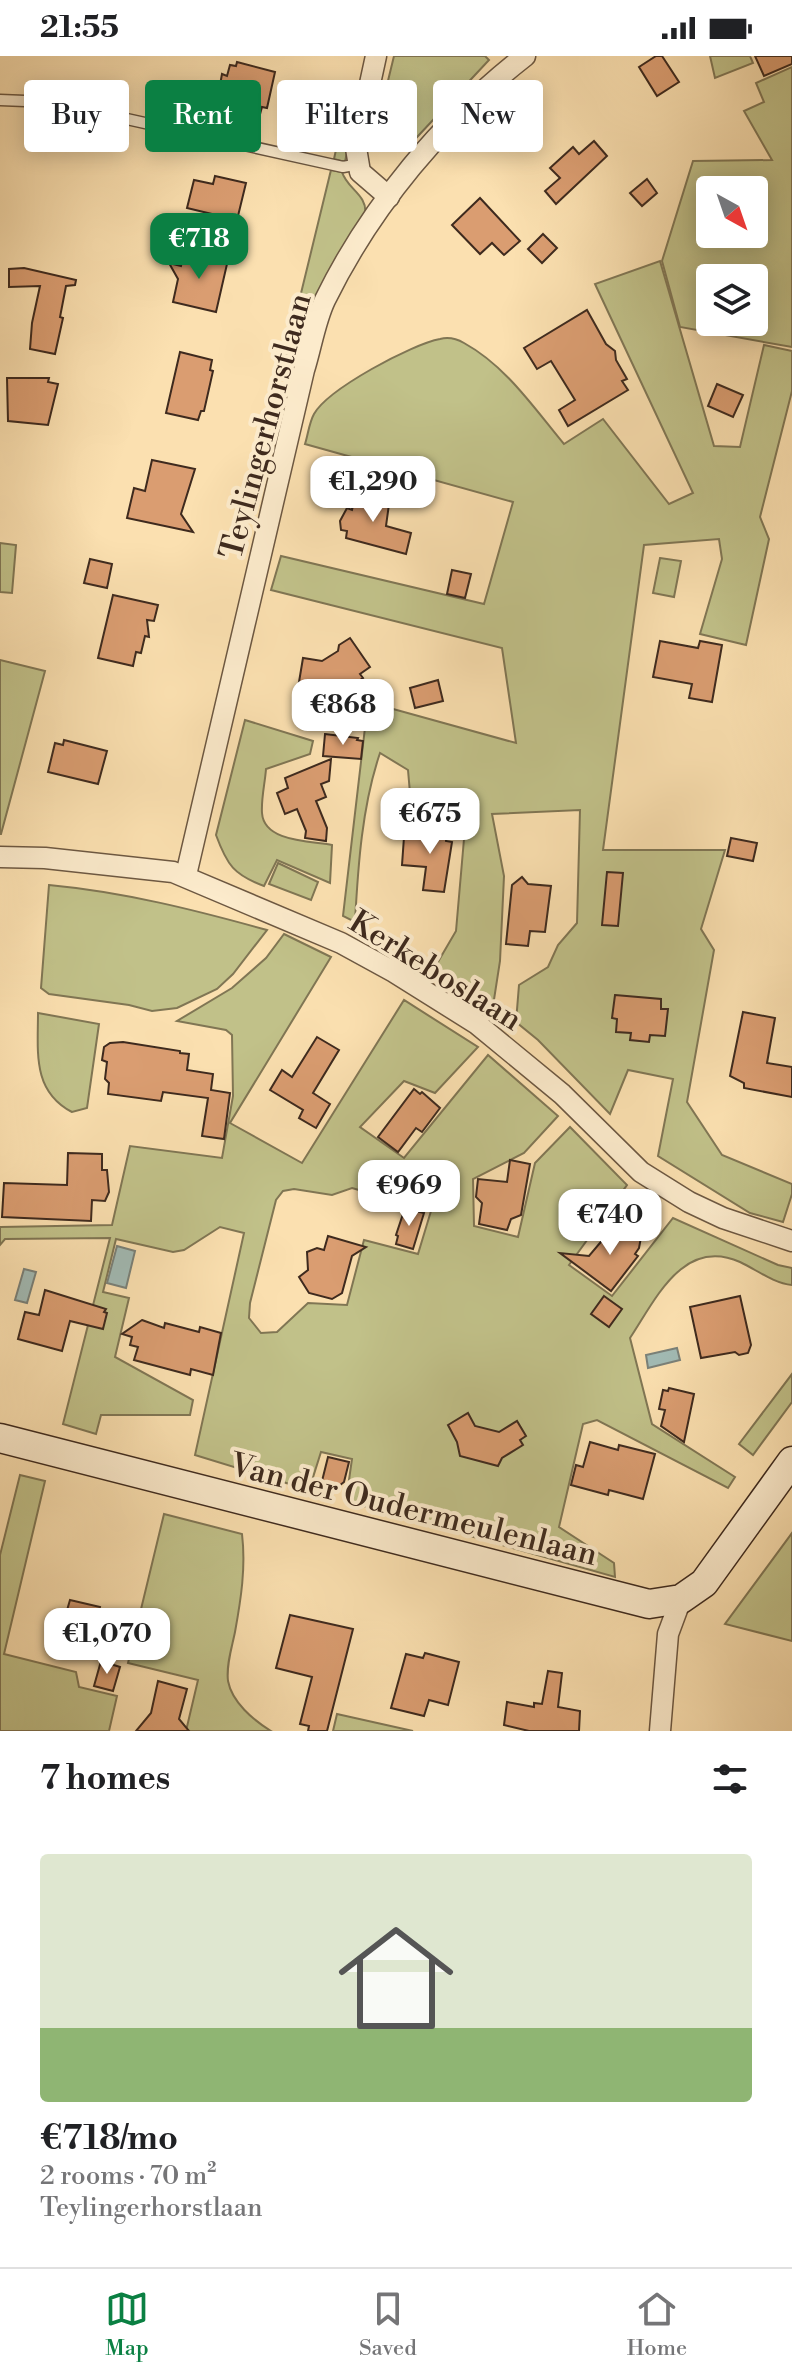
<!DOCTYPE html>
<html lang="en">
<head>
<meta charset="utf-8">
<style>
	:root { --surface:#fff; --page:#f6f6f6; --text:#202124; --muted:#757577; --line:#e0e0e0; --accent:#0b8043 }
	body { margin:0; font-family:"Libre Bodoni",serif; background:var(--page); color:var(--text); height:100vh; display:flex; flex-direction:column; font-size:30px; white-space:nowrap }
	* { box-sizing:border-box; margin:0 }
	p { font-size:26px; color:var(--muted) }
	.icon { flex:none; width:44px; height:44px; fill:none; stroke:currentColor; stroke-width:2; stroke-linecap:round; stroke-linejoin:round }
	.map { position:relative; height:1675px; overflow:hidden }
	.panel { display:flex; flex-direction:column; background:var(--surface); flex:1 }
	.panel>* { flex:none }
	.guide { position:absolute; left:24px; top:24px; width:744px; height:72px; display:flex; gap:16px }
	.needle { width:52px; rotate:140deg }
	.controls { position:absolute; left:696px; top:120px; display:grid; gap:16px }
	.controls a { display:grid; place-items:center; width:72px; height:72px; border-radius:8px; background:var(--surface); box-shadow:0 4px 20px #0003; font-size:40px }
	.price { position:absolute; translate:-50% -68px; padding:0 18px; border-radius:16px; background:#fff; color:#222; font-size:26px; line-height:52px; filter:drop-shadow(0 2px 4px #0008) }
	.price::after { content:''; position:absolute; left:50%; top:48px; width:24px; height:18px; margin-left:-12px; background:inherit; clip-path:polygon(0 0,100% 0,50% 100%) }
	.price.current { background:var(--accent); color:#fff }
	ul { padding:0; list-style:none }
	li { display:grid; align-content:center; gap:16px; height:424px; padding:0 40px }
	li+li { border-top:2px solid var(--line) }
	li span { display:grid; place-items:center; height:248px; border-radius:8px; color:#555 }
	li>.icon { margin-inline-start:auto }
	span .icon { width:144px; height:144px; fill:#fffc; stroke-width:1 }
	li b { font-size:34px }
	h2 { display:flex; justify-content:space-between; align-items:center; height:96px; padding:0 40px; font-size:34px }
	.tag { padding:0 28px; border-radius:8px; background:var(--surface); box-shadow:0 4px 20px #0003; font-size:28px; line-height:72px }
	.tag.current { background:var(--accent); color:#fff }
	.status { display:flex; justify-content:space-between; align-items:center; height:56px; padding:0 40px; background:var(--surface); direction:ltr }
	.status svg { height:22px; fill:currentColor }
	.dock { display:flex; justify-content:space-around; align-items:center; height:112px; border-top:2px solid var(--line); background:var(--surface); font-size:22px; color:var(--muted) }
	.dock a { display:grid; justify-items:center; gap:4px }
	.dock .current { color:var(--accent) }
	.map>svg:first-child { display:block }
	.green { fill:#c1c189; stroke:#807654; stroke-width:2; fill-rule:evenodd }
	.water { fill:#a2bbb5; stroke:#7a8179; stroke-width:2 }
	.building { fill:#da9d71; stroke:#3e2a1e; stroke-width:2 }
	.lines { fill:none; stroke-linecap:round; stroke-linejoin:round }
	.lane-casing { stroke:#6d5842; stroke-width:13 }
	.street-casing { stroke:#6d5842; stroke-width:23 }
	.secondary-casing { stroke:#3e2a1e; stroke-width:31 }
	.lane { stroke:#fcebcc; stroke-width:10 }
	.street { stroke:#fcebcc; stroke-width:20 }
	.secondary { stroke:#fcebcc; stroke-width:28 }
	.labels { text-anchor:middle; stroke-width:8; stroke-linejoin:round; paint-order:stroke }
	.street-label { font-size:32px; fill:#3e2a1e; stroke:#fcebcc }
</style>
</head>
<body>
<div class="status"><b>21:55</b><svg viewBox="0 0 49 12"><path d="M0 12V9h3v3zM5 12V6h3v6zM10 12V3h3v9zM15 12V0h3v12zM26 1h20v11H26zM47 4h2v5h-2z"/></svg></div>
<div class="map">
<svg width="792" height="1675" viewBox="0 0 792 1675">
	<rect width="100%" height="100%" fill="#fbe0b0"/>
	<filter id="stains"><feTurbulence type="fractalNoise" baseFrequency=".0025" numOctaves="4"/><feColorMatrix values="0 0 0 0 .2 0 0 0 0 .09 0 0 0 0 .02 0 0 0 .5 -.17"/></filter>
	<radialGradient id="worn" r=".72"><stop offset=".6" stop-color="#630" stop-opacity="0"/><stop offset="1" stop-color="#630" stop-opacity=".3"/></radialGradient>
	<g class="green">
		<polygon points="394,0 485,0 489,4 405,94 378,66"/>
		<polygon points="710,0 750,0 753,7 715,22"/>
		<path d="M 792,11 L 792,291 L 680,271 L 662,205 L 693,105 L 772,104 L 744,55 L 764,46 L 756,27 ZM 710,134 L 754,134 L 754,178 L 710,178 ZM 710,222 L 754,222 L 754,266 L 710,266 Z"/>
		<polygon points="350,29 360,31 345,106 334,103"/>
		<path d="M 331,114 L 342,116 C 347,133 368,139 365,158 C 336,205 307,250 294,305 L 285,303 Z"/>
		<path d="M 660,205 L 714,390 L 740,391 L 764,289 L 792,295 L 792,335 L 760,461 L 769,483 L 746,589 L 700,578 L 722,503 L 719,483 L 644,489 L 603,794 L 725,794 L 701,873 L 714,894 L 687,1046 L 722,1099 L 792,1128 L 792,1138 L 783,1166 L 750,1157 L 658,1100 L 673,1023 L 628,1014 L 610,1058 L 538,984 L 516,966 L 519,929 L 548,911 L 558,889 L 577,867 L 580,754 L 492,758 L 504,820 L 500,905 L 493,950 L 435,911 L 456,875 L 466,760 L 410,737 L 408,714 L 380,697 C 362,750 358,810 355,866 L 343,860 L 368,646 L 516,687 L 502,592 L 271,534 L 281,500 L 484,548 L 513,446 L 305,388 C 308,379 309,367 314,358 C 328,333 412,288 440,283 C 448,281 457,283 464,287 C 506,310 534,352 564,388 L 603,363 L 669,448 L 693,437 L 595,228 Z"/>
		<polygon points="0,487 16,489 12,537 0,536"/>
		<polygon points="660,502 681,505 674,541 653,537"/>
		<polygon points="0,604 45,615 1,778 0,778"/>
		<path d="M 245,664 L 313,685 L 310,698 L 266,713 C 265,727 261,743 262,757 C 264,786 310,785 332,789 L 330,827 L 277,804 L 264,830 C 234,819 227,809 216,779 Z"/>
		<polygon points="278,807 318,826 311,844 269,828"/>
		<path d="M 49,829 C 124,836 195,854 267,874 L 233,918 L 217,933 L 177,952 L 152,955 L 129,949 L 49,938 L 41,932 Z"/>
		<path d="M 284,878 L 331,901 L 230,1067 L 302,1107 L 404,944 L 478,991 L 435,1037 L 404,1025 L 360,1071 L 404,1102 L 488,999 L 558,1060 L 524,1097 L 473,1123 L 474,1170 L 518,1181 L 535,1107 L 570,1071 L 627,1129 L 569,1209 L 612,1240 L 673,1162 L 778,1209 L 792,1212 L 792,1229 C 773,1227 757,1214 740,1206 C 683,1181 656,1243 630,1282 L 652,1368 L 735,1421 L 728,1432 L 597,1364 L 583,1368 L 559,1471 L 614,1507 L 615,1521 L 346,1445 L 352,1403 L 321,1396 L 309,1434 L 195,1399 L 244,1177 L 220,1171 L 184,1194 L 173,1196 L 116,1183 L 103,1236 L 129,1242 L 115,1301 L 193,1344 L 190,1359 L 101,1359 L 96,1378 L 63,1368 L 110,1182 L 5,1183 L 0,1189 L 0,1171 L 112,1169 L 130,1090 L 222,1102 L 233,1040 L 232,979 L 226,974 L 177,965 L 232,932 L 266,902 ZM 352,1132 L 431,1155 L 418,1198 L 364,1184 L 347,1249 L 308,1247 L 277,1276 L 261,1277 L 249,1262 L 250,1247 L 276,1144 L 283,1135 L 294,1133 L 332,1139 Z"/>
		<path d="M 38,957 L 99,968 L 87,1052 L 72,1056 C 32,1035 38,996 38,957 Z"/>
		<polygon points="792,1318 792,1346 753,1399 739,1388"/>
		<polygon points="20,1419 45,1425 4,1598 76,1616 79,1631 117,1640 109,1675 0,1675 0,1499"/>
		<path d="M 164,1458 L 242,1478 C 246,1511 241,1543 235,1576 C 232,1591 226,1609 228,1625 C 232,1646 253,1664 271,1675 L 186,1675 L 198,1624 L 128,1607 Z"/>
		<polygon points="792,1477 792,1585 725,1568"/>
		<polygon points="337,1658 413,1675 333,1675"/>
	</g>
	<g class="water">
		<polygon points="117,1190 135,1195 126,1232 107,1227"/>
		<polygon points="24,1213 36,1216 27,1247 15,1244"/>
		<polygon points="677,1292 680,1304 648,1312 646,1299"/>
	</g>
	<g class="building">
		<polygon points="656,0 662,0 679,26 657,40 639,11"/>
		<polygon points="755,0 792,0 792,8 764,20"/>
		<polygon points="237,6 275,16 267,52 262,51 259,62 212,51 217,28 220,29 222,18 227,20 230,9 236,10"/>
		<polygon points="191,55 213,60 210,73 188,68"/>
		<polygon points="594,85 607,100 556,148 545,135 560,122 550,112 573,91 579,98"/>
		<polygon points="215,120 246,127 237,164 187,152 194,124 213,128"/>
		<polygon points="647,123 657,137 642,150 630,137"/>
		<polygon points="480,142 520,185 504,199 492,187 480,198 452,169"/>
		<polygon points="543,178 557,192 542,207 528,193"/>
		<polygon points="184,195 220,202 219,206 227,208 216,256 173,246 178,223 169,207 181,210"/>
		<polygon points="24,212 76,224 75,229 66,230 60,261 63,262 55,298 30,293 32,267 40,230 9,231 9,213"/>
		<polygon points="587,254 606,288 615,295 616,304 627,323 622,325 628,334 568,370 559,354 575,344 551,305 537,313 524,292"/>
		<polygon points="180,296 212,304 210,314 213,315 204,355 201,355 198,364 166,357"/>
		<polygon points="7,322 49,322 48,326 58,328 48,369 8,365"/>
		<polygon points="717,328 743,339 733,361 708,350"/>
		<polygon points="152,404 195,413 181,458 193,476 127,462 134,432 145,435"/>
		<polygon points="357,432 373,436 372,444 389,448 386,470 411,477 406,498 346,482 347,475 341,474 340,465 347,452 352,454"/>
		<polygon points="90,503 112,508 107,532 84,527"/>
		<polygon points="452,514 471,518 465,542 447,538"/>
		<polygon points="113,539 158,549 154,565 147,564 149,581 145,580 141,597 136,596 133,610 98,602"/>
		<polygon points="350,582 370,611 360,618 363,622 335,641 328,632 299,626 303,602 322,605 338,595 339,589"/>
		<polygon points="660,585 698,592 700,585 722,589 712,646 689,642 692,628 653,621"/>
		<polygon points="438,624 443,645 415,652 410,632"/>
		<polygon points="325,678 358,682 357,684 363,685 361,703 323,700"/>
		<polygon points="64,684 107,695 98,728 48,716 55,687 63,689"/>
		<polygon points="331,703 329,725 321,728 326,741 316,745 327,772 326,785 305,782 306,775 297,753 285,758 277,737 288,732 285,722"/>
		<polygon points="430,765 448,766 446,785 452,786 444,836 423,834 426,811 402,809 404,781 428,783"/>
		<polygon points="731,782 757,787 753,805 727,800"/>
		<polygon points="607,816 623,817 618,870 602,869"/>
		<polygon points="522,821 528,828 551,830 545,876 530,875 528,890 506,888 512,829"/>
		<polygon points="615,939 661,943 661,953 668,953 665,980 650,979 649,986 630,984 631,977 616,976 617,963 612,962"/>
		<polygon points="743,956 775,962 767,1007 792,1011 792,1041 744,1032 744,1027 730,1020"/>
		<polygon points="317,981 339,994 313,1037 330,1048 316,1072 299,1062 303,1054 270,1034 282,1014 292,1021"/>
		<polygon points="123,986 180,995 180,997 189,998 187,1014 213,1018 211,1034 230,1037 224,1083 202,1080 208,1042 163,1036 161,1045 108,1038 109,1027 105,1023 107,1006 102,1004 104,991 110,987"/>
		<polygon points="414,1033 420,1038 422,1036 440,1052 422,1076 416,1072 398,1096 378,1081"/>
		<polygon points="68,1097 102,1098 102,1114 107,1114 109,1136 105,1145 92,1144 91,1165 2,1161 4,1127 67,1129"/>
		<polygon points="510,1104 530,1108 521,1159 511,1163 507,1174 479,1168 482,1147 476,1141 478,1123 507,1126"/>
		<polygon points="405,1152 424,1157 413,1193 396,1188 398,1180 396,1179"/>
		<polygon points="616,1168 624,1175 642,1176 639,1192 635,1198 638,1200 611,1235 560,1197 589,1200"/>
		<polygon points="328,1180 366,1191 352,1200 342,1237 332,1243 309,1237 299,1221 308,1214 307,1196 317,1192 324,1194"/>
		<polygon points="45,1234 106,1253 104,1256 107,1257 103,1273 70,1265 62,1295 18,1283 25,1256 39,1259"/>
		<polygon points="604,1240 622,1253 609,1271 591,1258"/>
		<polygon points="740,1240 751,1289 748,1297 739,1299 735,1296 701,1302 690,1251"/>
		<polygon points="142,1264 164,1272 165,1267 199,1276 200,1271 221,1277 213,1319 191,1313 190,1319 134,1304 138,1291 130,1289 132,1281 122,1278"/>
		<polygon points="669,1332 694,1338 684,1386 661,1370 665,1354 659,1353 663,1334 668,1335"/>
		<polygon points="468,1357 475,1370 499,1376 517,1365 526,1380 520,1384 523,1389 502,1402 498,1410 460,1400 457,1386 448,1369"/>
		<polygon points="590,1386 618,1394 619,1389 655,1398 643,1443 609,1434 608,1439 571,1429 576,1409 583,1411"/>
		<polygon points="328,1401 349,1406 344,1426 330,1437 326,1426 322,1425"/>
		<polygon points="70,1544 100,1551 99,1555 109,1558 102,1594 63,1583 65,1576 61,1575"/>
		<polygon points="290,1559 353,1573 327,1675 308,1675 309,1670 300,1668 312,1621 276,1612"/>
		<polygon points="425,1597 459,1606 448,1649 429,1644 424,1660 391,1652 406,1598 423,1602"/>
		<polygon points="101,1605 120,1611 113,1635 94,1630"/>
		<polygon points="548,1615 562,1617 558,1651 580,1655 579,1675 529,1675 504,1669 507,1646 534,1651 534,1647 542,1648"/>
		<polygon points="158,1625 187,1633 179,1663 189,1675 136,1675 151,1657"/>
	</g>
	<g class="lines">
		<g class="lane-casing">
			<polyline id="lane" points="0,44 50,46 343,111 359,108"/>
		</g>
		<g class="street-casing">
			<g id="street">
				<polyline points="376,0 356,92 360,116 389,141"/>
				<polyline points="0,801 45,802 173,816 341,887 394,916 477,968 562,1038 641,1116 689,1146 723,1162 792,1185"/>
				<path d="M 186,819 L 304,314 C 311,292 315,265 325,244 C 371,150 443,64 525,0"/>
				<polyline points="660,1675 668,1578 681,1543"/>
			</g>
		</g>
		<g class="secondary-casing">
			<polyline id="secondary" points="0,1382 649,1548 681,1543 704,1527 792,1405"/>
		</g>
		<use href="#lane" class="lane"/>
		<use href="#street" class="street"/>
		<use href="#secondary" class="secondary"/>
	</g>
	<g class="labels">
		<g class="street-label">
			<text transform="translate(265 370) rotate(-75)" y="11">Teylingerhorstlaan</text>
			<text transform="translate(436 914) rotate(32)" y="11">Kerkeboslaan</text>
			<text transform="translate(414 1453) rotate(14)" y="11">Van der Oudermeulenlaan</text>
		</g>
	</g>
	<rect width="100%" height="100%" filter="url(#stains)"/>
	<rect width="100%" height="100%" fill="url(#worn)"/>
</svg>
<div class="controls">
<a><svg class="needle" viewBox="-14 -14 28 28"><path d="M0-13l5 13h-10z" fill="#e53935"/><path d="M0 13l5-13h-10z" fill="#757577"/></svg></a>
<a><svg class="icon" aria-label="layers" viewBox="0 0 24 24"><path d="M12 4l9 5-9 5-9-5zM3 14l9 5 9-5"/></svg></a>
</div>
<b class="price current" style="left:199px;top:225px">€718</b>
<b class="price" style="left:373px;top:468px">€1,290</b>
<b class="price" style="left:343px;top:691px">€868</b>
<b class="price" style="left:430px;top:800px">€675</b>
<b class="price" style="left:409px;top:1172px">€969</b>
<b class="price" style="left:610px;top:1201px">€740</b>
<b class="price" style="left:107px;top:1620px">€1,070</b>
<div class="guide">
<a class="tag">Buy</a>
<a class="tag current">Rent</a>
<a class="tag">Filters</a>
<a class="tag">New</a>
</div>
</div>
<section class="panel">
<h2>7 homes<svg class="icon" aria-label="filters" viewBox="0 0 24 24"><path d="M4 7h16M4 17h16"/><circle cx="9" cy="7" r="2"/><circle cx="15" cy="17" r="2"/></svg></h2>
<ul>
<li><span style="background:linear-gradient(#dfe7d0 70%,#8fb573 0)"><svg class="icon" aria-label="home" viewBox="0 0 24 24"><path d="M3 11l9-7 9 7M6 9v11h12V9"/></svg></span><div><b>€718/mo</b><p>2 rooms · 70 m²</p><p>Teylingerhorstlaan</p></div></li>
</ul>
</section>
<nav class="dock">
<a class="current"><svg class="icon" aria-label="map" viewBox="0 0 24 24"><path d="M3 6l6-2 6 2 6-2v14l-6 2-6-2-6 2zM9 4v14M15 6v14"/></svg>Map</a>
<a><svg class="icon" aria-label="saved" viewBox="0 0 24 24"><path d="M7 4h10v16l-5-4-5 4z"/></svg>Saved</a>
<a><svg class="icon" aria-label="home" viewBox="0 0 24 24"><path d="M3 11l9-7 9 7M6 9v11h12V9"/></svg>Home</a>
</nav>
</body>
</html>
